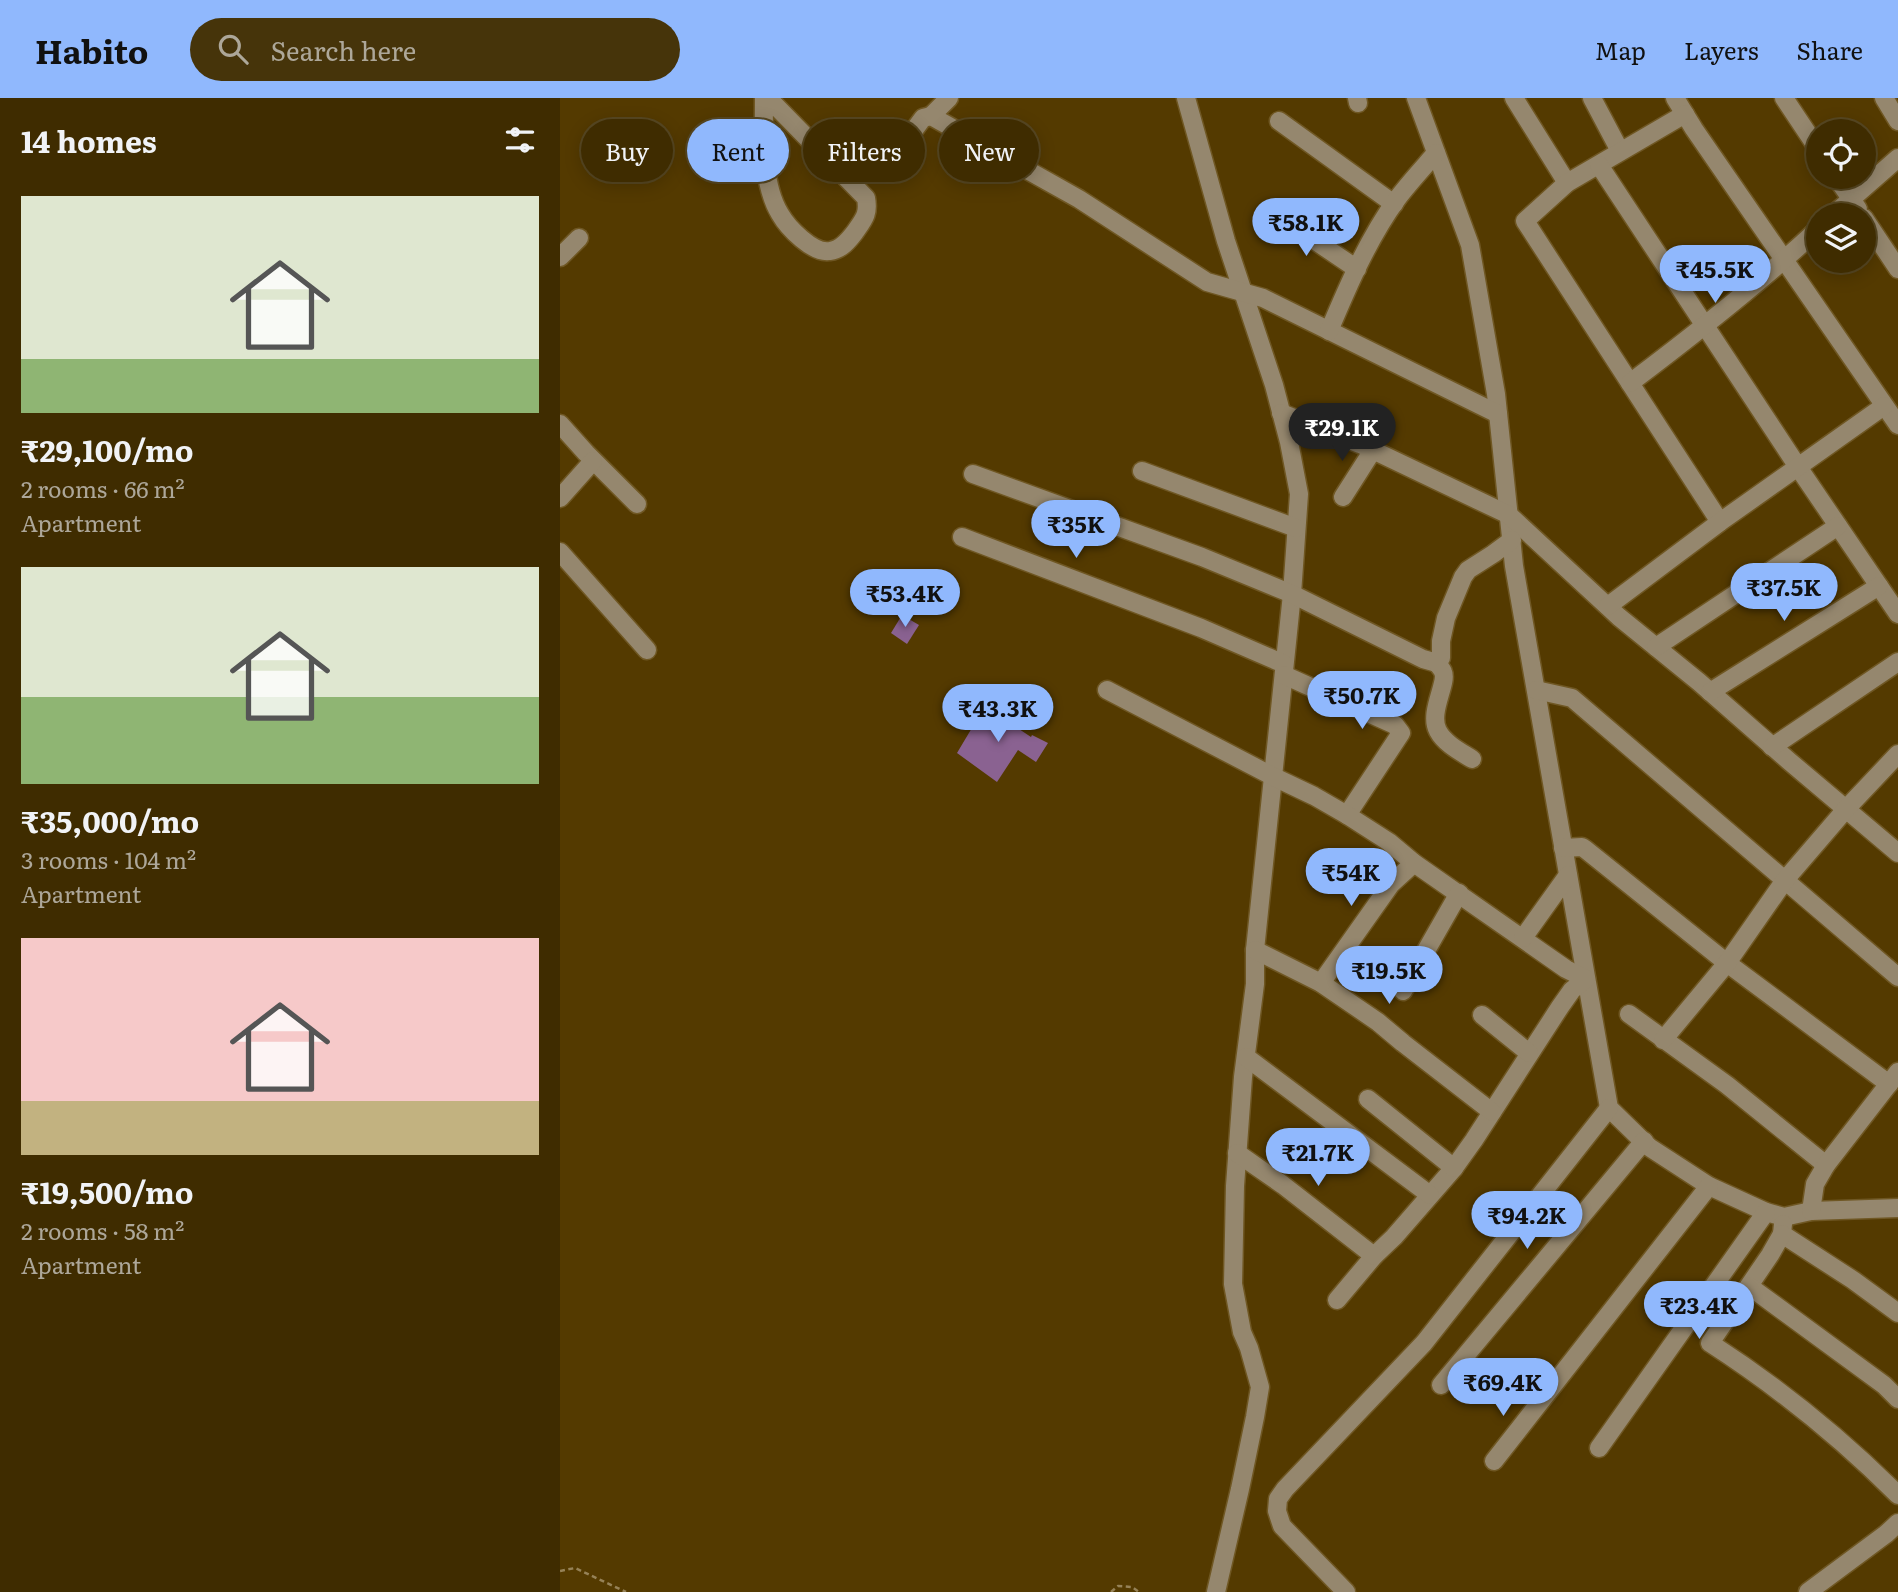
<!DOCTYPE html>
<html lang="en">
<head>
<meta charset="utf-8">
<style>
	:root { --surface:#3f2c00; --page:#46340a; --text:#f1f3f6; --muted:#ada799; --line:#584822; --accent:#90b8fd }
	body { margin:0; font-family:Literata,serif; background:var(--page); color:var(--text); height:100vh; display:flex; flex-direction:column; font-size:26px; white-space:nowrap }
	* { box-sizing:border-box; margin:0 }
	p { font-size:23px; color:var(--muted) }
	.icon { flex:none; width:38px; height:38px; fill:none; stroke:currentColor; stroke-width:2; stroke-linecap:round; stroke-linejoin:round }
	.map { position:relative; flex:1; overflow:hidden }
	.side { display:flex; flex-direction:column; background:var(--surface); width:560px }
	.side>* { flex:none }
	.guide { position:absolute; left:21px; top:21px; width:665px; height:63px; display:flex; gap:14px }
	.fabs { position:absolute; left:1246px; top:21px; display:grid; gap:14px }
	.fabs a { display:grid; place-items:center; width:70px; height:70px; border-radius:50%; background:var(--surface); box-shadow:0 4px 18px #0003,0 0 0 2px var(--line); font-size:35px }
	.price { position:absolute; translate:-50% -60px; padding:0 16px; border-radius:24px; background:var(--accent); color:#111; font-size:23px; line-height:46px; filter:drop-shadow(0 2px 4px #0008) }
	.price::after { content:''; position:absolute; left:50%; top:42px; width:21px; height:16px; margin-left:-10px; background:inherit; clip-path:polygon(0 0,100% 0,50% 100%) }
	.price.active { background:#222; color:#fff }
	ul { padding:0; list-style:none }
	li { display:grid; align-content:center; gap:14px; height:371px; padding:0 21px }
	li span { display:grid; place-items:center; height:217px; border-radius:0px; color:#555 }
	li>.icon { margin-inline-start:auto }
	span .icon { width:126px; height:126px; fill:#fffc; stroke-width:1 }
	li b { font-size:30px }
	h2 { display:flex; justify-content:space-between; align-items:center; height:84px; padding:0 21px; font-size:30px }
	.chip { padding:0 24px; border-radius:32px; background:var(--surface); box-shadow:0 4px 18px #0003,0 0 0 2px var(--line); font-size:24px; line-height:63px }
	.chip.active { background:var(--accent); color:#111 }
	header { display:flex; align-items:center; gap:42px; box-sizing:border-box; height:98px; padding:0 35px; background:var(--accent); color:#111 }
	header strong { font-size:33px }
	nav { display:flex; gap:38px; margin-inline-start:auto; font-size:24px }
	.search { width:490px; height:63px; background:var(--page); display:flex; align-items:center; gap:18px; box-sizing:border-box; padding:0 24px; border-radius:38px; color:var(--muted); font-size:26px }
	main { display:flex; flex:1; min-height:0 }
	.map>svg:first-child { display:block }
	.building { fill:#8a6291 }
	.lines { fill:none; stroke-linecap:round; stroke-linejoin:round }
	.minor-casing { stroke:#6f5723; stroke-width:21 }
	.path { stroke:#968257; stroke-width:2.5; stroke-dasharray:5 3.5; stroke-linecap:butt }
	.minor { stroke:#95876e; stroke-width:18 }
</style>
</head>
<body>
<header>
<strong>Habito</strong>
<div class="search"><svg class="icon" aria-label="search" viewBox="0 0 24 24"><circle cx="10" cy="10" r="6"/><path d="M15 15l6 6"/></svg>Search here</div>
<nav><a>Map</a><a>Layers</a><a>Share</a></nav>
</header>
<main>
<section class="side">
<h2>14 homes<svg class="icon" aria-label="filters" viewBox="0 0 24 24"><path d="M4 7h16M4 17h16"/><circle cx="9" cy="7" r="2"/><circle cx="15" cy="17" r="2"/></svg></h2>
<ul>
<li><span style="background:linear-gradient(#dfe7d0 75%,#8fb573 0)"><svg class="icon" aria-label="home" viewBox="0 0 24 24"><path d="M3 11l9-7 9 7M6 9v11h12V9"/></svg></span><div><b>₹29,100/mo</b><p>2 rooms · 66 m²</p><p>Apartment</p></div></li>
<li><span style="background:linear-gradient(#dfe7d0 60%,#8fb573 0)"><svg class="icon" aria-label="home" viewBox="0 0 24 24"><path d="M3 11l9-7 9 7M6 9v11h12V9"/></svg></span><div><b>₹35,000/mo</b><p>3 rooms · 104 m²</p><p>Apartment</p></div></li>
<li><span style="background:linear-gradient(#f6c9c9 75%,#c2b280 0)"><svg class="icon" aria-label="home" viewBox="0 0 24 24"><path d="M3 11l9-7 9 7M6 9v11h12V9"/></svg></span><div><b>₹19,500/mo</b><p>2 rooms · 58 m²</p><p>Apartment</p></div></li>
</ul>
</section>
<div class="map">
<svg width="1338" height="1494" viewBox="0 0 1338 1494">
	<rect width="100%" height="100%" fill="#543a00"/>
	<g class="building">
		<polygon points="342,517 359,527 347,546 331,535"/>
		<polygon points="425,608 471,639 472,637 488,645 476,664 458,652 437,684 397,655"/>
	</g>
	<g class="lines">
		<g class="minor-casing">
			<g id="minor">
				<path d="M 204,0 C 204,35 201,85 220,116 C 228,130 253,156 270,153 C 281,152 289,142 295,134 C 304,121 309,116 306,100 L 208,0"/>
				<polyline points="626,0 666,143 714,287 729,344 739,396 732,496 695,852 695,886 683,979 675,1088 673,1186 682,1234 689,1250 700,1289 695,1319 680,1391 656,1494"/>
				<polyline points="797,0 798,5"/>
				<polyline points="856,0 910,147 936,296 954,468 1049,1010 1089,1049 1149,1088 1206,1114 1224,1119 1251,1113 1338,1110"/>
				<polyline points="954,0 1007,85"/>
				<polyline points="1032,0 1060,53"/>
				<polyline points="1115,0 1134,31 1338,327"/>
				<polyline points="1224,0 1258,51"/>
				<polyline points="1324,0 1338,23"/>
				<polyline points="1125,16 1007,85 965,123 1160,424"/>
				<polyline points="371,18 389,0"/>
				<polyline points="719,23 834,106"/>
				<polyline points="334,59 363,20 371,18 519,101 647,184 703,200 938,316"/>
				<polyline points="1039,67 1238,369 1338,516"/>
				<polyline points="1276,79 1298,111"/>
				<polyline points="717,117 797,171"/>
				<polyline points="1273,117 1338,60"/>
				<polyline points="1304,120 1338,171"/>
				<polyline points="0,159 19,140"/>
				<path d="M 769,233 C 788,188 808,141 837,101 C 849,85 863,70 876,55"/>
				<path d="M 1070,285 C 1135,236 1199,186 1258,131"/>
				<polyline points="721,315 800,346 949,417 1059,519 1139,584 1229,663 1338,755"/>
				<polyline points="0,326 26,355 77,406"/>
				<polyline points="582,373 736,430"/>
				<polyline points="413,376 642,459 732,496 863,561 877,565"/>
				<polyline points="783,399 813,352"/>
				<polyline points="0,400 33,363"/>
				<polyline points="402,439 641,530 724,566"/>
				<polyline points="0,454 87,552"/>
				<polyline points="1048,508 1160,424 1324,308"/>
				<polyline points="1096,549 1278,428"/>
				<polyline points="724,577 835,627 841,635 787,717"/>
				<polyline points="547,592 714,679 754,698 787,717 829,744 854,765 1006,871 1026,881 1012,892 1000,909 914,1042 894,1070 834,1139 814,1158 777,1202"/>
				<polyline points="976,592 1012,600 1338,879"/>
				<polyline points="1150,594 1319,488"/>
				<polyline points="1212,649 1338,564"/>
				<path d="M 912,661 C 901,654 885,646 878,633 C 868,615 888,585 883,574 C 882,571 879,568 877,565 L 881,560 L 881,543 L 886,520 L 903,479 L 908,472 L 933,456 L 952,442"/>
				<polyline points="1003,750 1022,749 1025,751 1167,865 1329,986"/>
				<polyline points="963,840 1008,777"/>
				<polyline points="695,852 761,885 818,924 843,945 932,1014"/>
				<polyline points="761,885 831,786 854,765"/>
				<polyline points="843,893 899,795"/>
				<polyline points="1069,916 1167,987 1266,1067"/>
				<polyline points="922,917 969,955"/>
				<polyline points="1103,942 1167,865 1225,782 1286,711 1338,656"/>
				<polyline points="686,959 870,1097"/>
				<polyline points="808,1001 894,1070"/>
				<polyline points="677,1055 723,1087 814,1158"/>
				<polyline points="1251,1113 1255,1086 1266,1067 1338,974"/>
				<polyline points="1223,1126 1222,1136 1293,1182 1338,1215"/>
				<path d="M 1222,1136 L 1210,1157 L 1150,1245 C 1218,1289 1280,1339 1338,1397"/>
				<polyline points="1189,1188 1324,1287 1338,1301"/>
				<polyline points="881,1287 1084,1043"/>
				<polyline points="1039,1350 1206,1114"/>
				<polyline points="934,1363 1149,1088"/>
				<polyline points="786,1494 722,1428 717,1413 718,1401 725,1391 864,1245 1049,1010"/>
				<polyline points="1248,1494 1326,1436 1338,1425"/>
			</g>
		</g>
		<g class="path">
			<polyline points="0,1473 15,1470 66,1494"/>
			<polyline points="551,1494 558,1488 572,1489 579,1494"/>
		</g>
		<use href="#minor" class="minor"/>
	</g>
</svg>
<div class="fabs">
<a><svg class="icon" aria-label="locate" viewBox="0 0 24 24"><circle cx="12" cy="12" r="6"/><path d="M12 2v4M12 18v4M2 12h4M18 12h4"/></svg></a>
<a><svg class="icon" aria-label="layers" viewBox="0 0 24 24"><path d="M12 4l9 5-9 5-9-5zM3 14l9 5 9-5"/></svg></a>
</div>
<b class="price" style="left:746px;top:160px">₹58.1K</b>
<b class="price" style="left:1155px;top:207px">₹45.5K</b>
<b class="price active" style="left:782px;top:365px">₹29.1K</b>
<b class="price" style="left:516px;top:462px">₹35K</b>
<b class="price" style="left:1224px;top:525px">₹37.5K</b>
<b class="price" style="left:345px;top:531px">₹53.4K</b>
<b class="price" style="left:802px;top:633px">₹50.7K</b>
<b class="price" style="left:438px;top:646px">₹43.3K</b>
<b class="price" style="left:791px;top:810px">₹54K</b>
<b class="price" style="left:829px;top:908px">₹19.5K</b>
<b class="price" style="left:758px;top:1090px">₹21.7K</b>
<b class="price" style="left:967px;top:1153px">₹94.2K</b>
<b class="price" style="left:1139px;top:1243px">₹23.4K</b>
<b class="price" style="left:943px;top:1320px">₹69.4K</b>
<div class="guide">
<a class="chip">Buy</a>
<a class="chip active">Rent</a>
<a class="chip">Filters</a>
<a class="chip">New</a>
</div>
</div>
</main>
</body>
</html>
